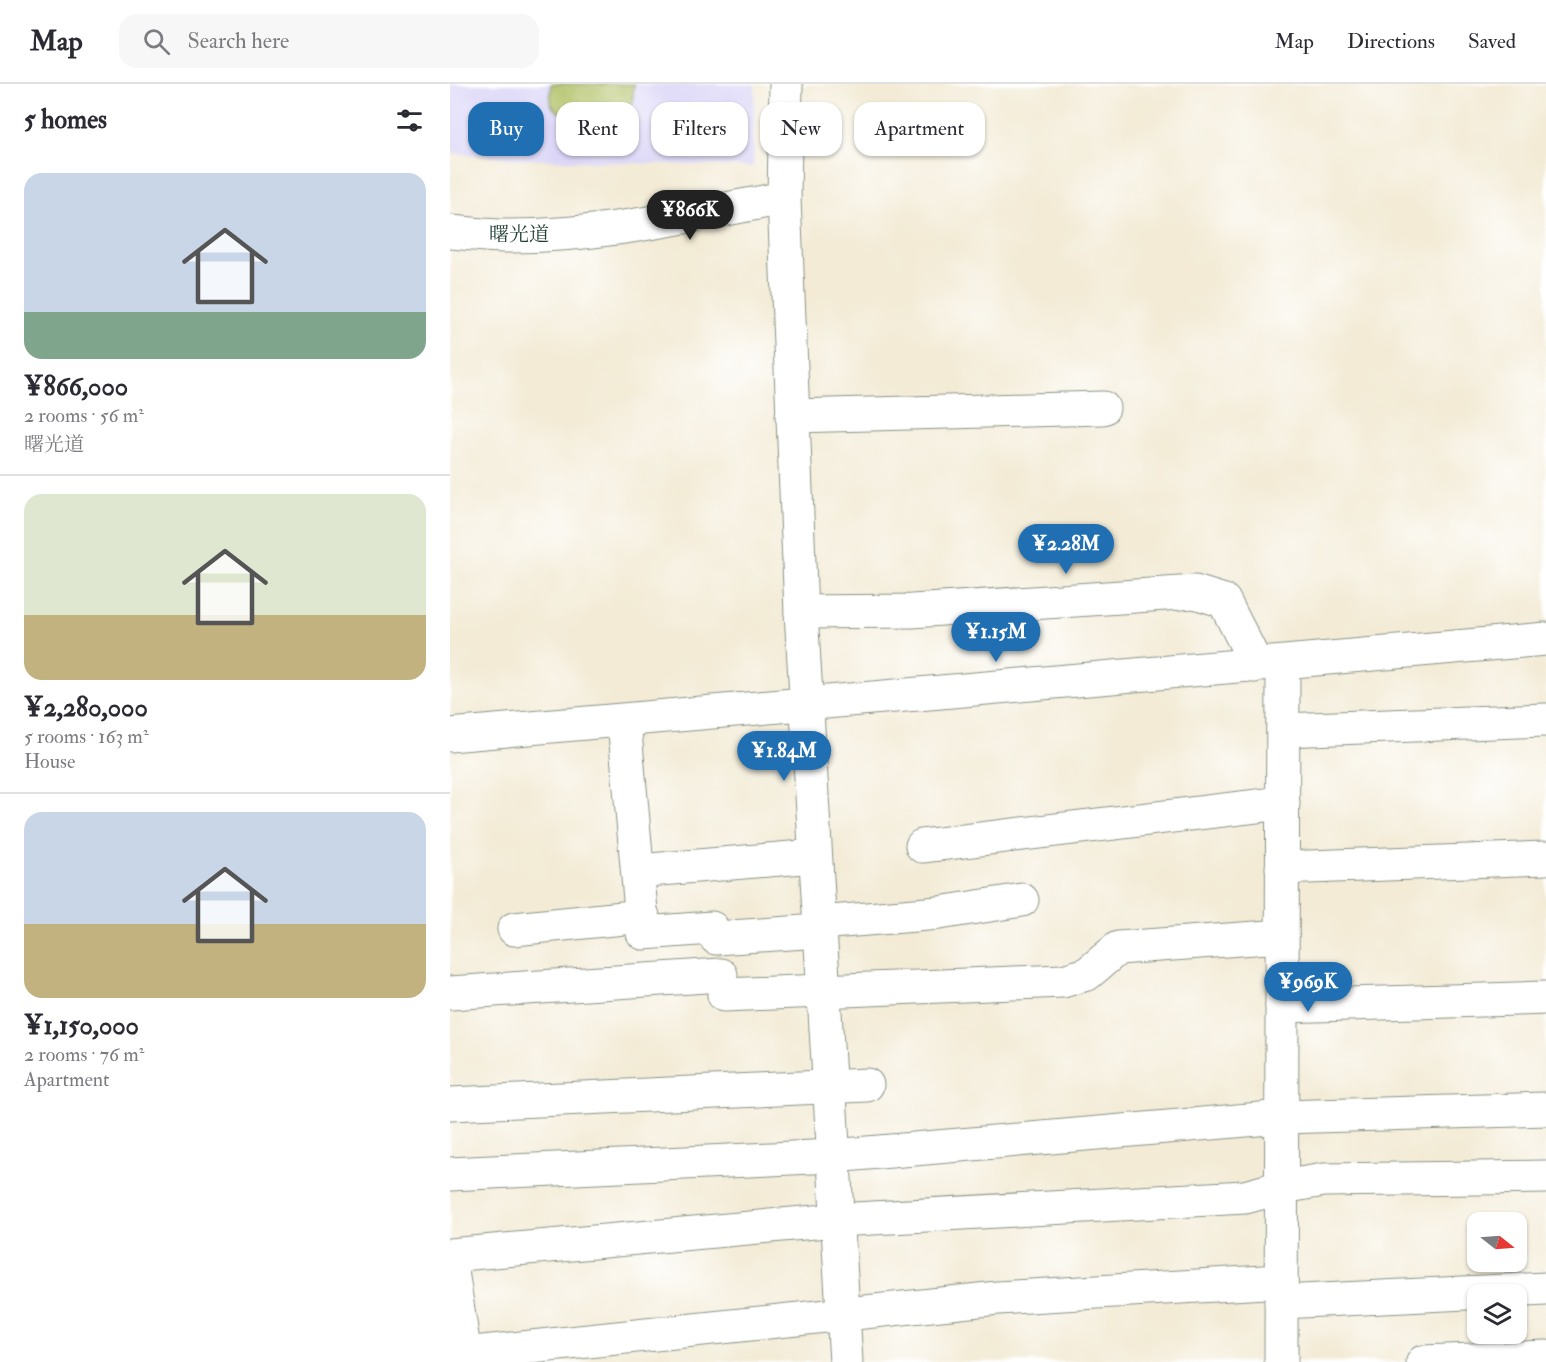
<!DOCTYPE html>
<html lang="en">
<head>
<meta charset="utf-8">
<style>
	:root { --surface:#fff; --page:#f7f7f7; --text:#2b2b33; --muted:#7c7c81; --line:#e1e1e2; --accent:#1f6fb2 }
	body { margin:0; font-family:"IM FELL Double Pica","Noto Serif SC",serif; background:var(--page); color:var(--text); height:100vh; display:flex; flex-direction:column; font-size:22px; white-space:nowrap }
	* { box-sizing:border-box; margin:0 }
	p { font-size:20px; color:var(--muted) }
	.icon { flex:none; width:33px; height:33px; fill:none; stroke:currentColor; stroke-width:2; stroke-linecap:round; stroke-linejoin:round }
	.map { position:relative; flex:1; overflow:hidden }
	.side { display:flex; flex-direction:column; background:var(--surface); width:450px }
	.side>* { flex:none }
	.guide { position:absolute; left:18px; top:18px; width:570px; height:54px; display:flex; gap:12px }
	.needle { width:39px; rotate:107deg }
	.buttons { position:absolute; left:1017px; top:1128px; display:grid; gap:12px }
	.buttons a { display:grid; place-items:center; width:60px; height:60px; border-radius:12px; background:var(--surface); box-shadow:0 2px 4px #0004; font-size:30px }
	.price { position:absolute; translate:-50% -51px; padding:0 14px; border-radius:21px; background:var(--accent); color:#fff; font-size:20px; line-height:39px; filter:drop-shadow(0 2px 3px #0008) }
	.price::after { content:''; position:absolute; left:50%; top:36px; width:18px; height:14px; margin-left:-9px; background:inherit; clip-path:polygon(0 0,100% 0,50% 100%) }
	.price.selected { background:#222; color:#fff }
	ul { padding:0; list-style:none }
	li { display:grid; align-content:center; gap:12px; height:318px; padding:0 24px }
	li+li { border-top:2px solid var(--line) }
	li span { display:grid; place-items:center; height:186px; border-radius:18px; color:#555 }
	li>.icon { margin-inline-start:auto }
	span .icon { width:108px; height:108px; fill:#fffc; stroke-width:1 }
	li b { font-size:26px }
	h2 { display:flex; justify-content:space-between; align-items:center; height:72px; padding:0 24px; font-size:26px }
	.pill { padding:0 21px; border-radius:18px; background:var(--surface); box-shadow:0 2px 4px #0004; font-size:21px; line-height:54px }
	.pill.selected { background:var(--accent); color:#fff }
	header { display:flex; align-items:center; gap:36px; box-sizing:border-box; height:84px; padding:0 30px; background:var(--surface); border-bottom:2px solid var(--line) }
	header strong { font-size:28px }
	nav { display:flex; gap:33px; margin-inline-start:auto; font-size:21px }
	.search { width:420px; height:54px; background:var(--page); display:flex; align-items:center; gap:15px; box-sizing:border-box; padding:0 21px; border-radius:18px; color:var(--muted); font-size:22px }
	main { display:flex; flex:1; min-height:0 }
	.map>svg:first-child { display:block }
	.built { fill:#dbd6f7 }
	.green { fill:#afbf62; stroke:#677e4b; stroke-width:1.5 }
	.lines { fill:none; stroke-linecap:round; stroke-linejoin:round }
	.minor-casing { stroke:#899485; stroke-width:35 }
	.minor { stroke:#fff; stroke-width:33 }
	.labels { text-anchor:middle; stroke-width:5; stroke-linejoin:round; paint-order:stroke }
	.street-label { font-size:20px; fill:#1f3d34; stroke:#fff }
</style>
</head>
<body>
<header>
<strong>Map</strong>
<div class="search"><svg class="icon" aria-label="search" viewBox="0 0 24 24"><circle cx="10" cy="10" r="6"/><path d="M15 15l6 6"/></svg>Search here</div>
<nav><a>Map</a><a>Directions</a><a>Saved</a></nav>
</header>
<main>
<section class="side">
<h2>5 homes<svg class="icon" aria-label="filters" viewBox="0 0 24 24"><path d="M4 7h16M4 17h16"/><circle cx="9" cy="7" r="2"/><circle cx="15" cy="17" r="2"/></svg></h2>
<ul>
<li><span style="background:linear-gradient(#c9d6e8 75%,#7fa58c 0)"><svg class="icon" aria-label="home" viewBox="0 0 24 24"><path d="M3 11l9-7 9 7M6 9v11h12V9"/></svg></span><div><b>¥866,000</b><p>2 rooms · 56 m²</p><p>曙光道</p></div></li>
<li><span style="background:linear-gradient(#dfe7d0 65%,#c2b280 0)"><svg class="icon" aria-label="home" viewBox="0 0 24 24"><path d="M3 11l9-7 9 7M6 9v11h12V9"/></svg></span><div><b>¥2,280,000</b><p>5 rooms · 163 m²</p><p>House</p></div></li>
<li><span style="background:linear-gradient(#c9d6e8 60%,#c2b280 0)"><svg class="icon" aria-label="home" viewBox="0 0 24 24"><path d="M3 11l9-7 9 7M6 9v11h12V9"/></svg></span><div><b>¥1,150,000</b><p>2 rooms · 76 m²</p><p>Apartment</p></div></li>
</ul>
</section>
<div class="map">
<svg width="1096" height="1278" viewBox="0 0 1096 1278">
	<rect width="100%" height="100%" fill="#fff"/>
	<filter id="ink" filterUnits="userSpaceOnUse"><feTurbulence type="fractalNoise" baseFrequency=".0167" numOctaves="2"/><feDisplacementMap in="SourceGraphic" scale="12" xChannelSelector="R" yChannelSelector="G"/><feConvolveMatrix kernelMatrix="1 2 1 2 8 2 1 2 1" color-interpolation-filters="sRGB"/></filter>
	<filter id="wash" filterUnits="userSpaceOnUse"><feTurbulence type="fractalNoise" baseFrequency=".008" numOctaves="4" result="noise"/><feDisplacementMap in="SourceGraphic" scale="24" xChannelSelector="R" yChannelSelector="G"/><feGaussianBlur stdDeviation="1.35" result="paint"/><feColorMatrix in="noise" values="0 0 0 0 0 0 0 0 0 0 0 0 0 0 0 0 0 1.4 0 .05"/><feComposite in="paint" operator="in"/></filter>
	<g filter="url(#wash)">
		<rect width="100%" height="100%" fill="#f3ebd6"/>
		<polygon class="built" points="0,0 305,0 303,83 69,75 0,69"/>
		<path class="green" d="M 101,0 L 184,0 L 182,21 L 176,29 C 159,30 108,41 101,19 C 100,13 101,6 101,0 Z"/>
	</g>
	<g filter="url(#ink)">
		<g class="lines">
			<g class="minor-casing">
				<g id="minor">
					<polyline points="336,0 334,114 351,528 396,1278"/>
					<path d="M 0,148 C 18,149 37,152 55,152 C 149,153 242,131 334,114"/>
					<polyline points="342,332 653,324"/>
					<polyline points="351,528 462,527 745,508 774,517 802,572 804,582"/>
					<polyline points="174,637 193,849 262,844 266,854 369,847"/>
					<polyline points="833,646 1096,636"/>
					<polyline points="0,651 1096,555"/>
					<polyline points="472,762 833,719"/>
					<polyline points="832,784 1096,774"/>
					<polyline points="188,787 365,772"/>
					<polyline points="369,839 489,829 572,816"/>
					<polyline points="64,845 193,832"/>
					<polyline points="0,909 271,891"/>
					<polyline points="274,911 613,897 637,890 668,864 832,852"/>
					<polyline points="832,922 1096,914"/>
					<polyline points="0,1020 417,1001"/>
					<polyline points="0,1090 383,1072 832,1033 1096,1025"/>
					<polyline points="0,1171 387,1136 795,1113 832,1103 874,1096 1096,1093"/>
					<polyline points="0,1174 16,1278"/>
					<polyline points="831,1218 1096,1205"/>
					<polyline points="14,1270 548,1214 831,1197"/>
					<polyline points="831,1278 833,579"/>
					<polyline points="973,1278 1096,1273"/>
				</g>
			</g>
			<use href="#minor" class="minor"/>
		</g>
	</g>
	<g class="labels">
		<g class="street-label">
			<text x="69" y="157">曙光道</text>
		</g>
	</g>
</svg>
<div class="buttons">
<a><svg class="needle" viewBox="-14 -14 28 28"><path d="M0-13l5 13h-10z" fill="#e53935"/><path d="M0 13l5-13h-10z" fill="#7c7c81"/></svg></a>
<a><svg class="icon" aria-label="layers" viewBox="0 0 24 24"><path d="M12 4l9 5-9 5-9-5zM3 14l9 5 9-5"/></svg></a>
</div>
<b class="price selected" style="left:240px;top:157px">¥866K</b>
<b class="price" style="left:616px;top:491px">¥2.28M</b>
<b class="price" style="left:546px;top:579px">¥1.15M</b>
<b class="price" style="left:334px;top:698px">¥1.84M</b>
<b class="price" style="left:858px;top:929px">¥969K</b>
<div class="guide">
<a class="pill selected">Buy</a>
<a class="pill">Rent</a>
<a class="pill">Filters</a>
<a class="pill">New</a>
<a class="pill">Apartment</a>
</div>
</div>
</main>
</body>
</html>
